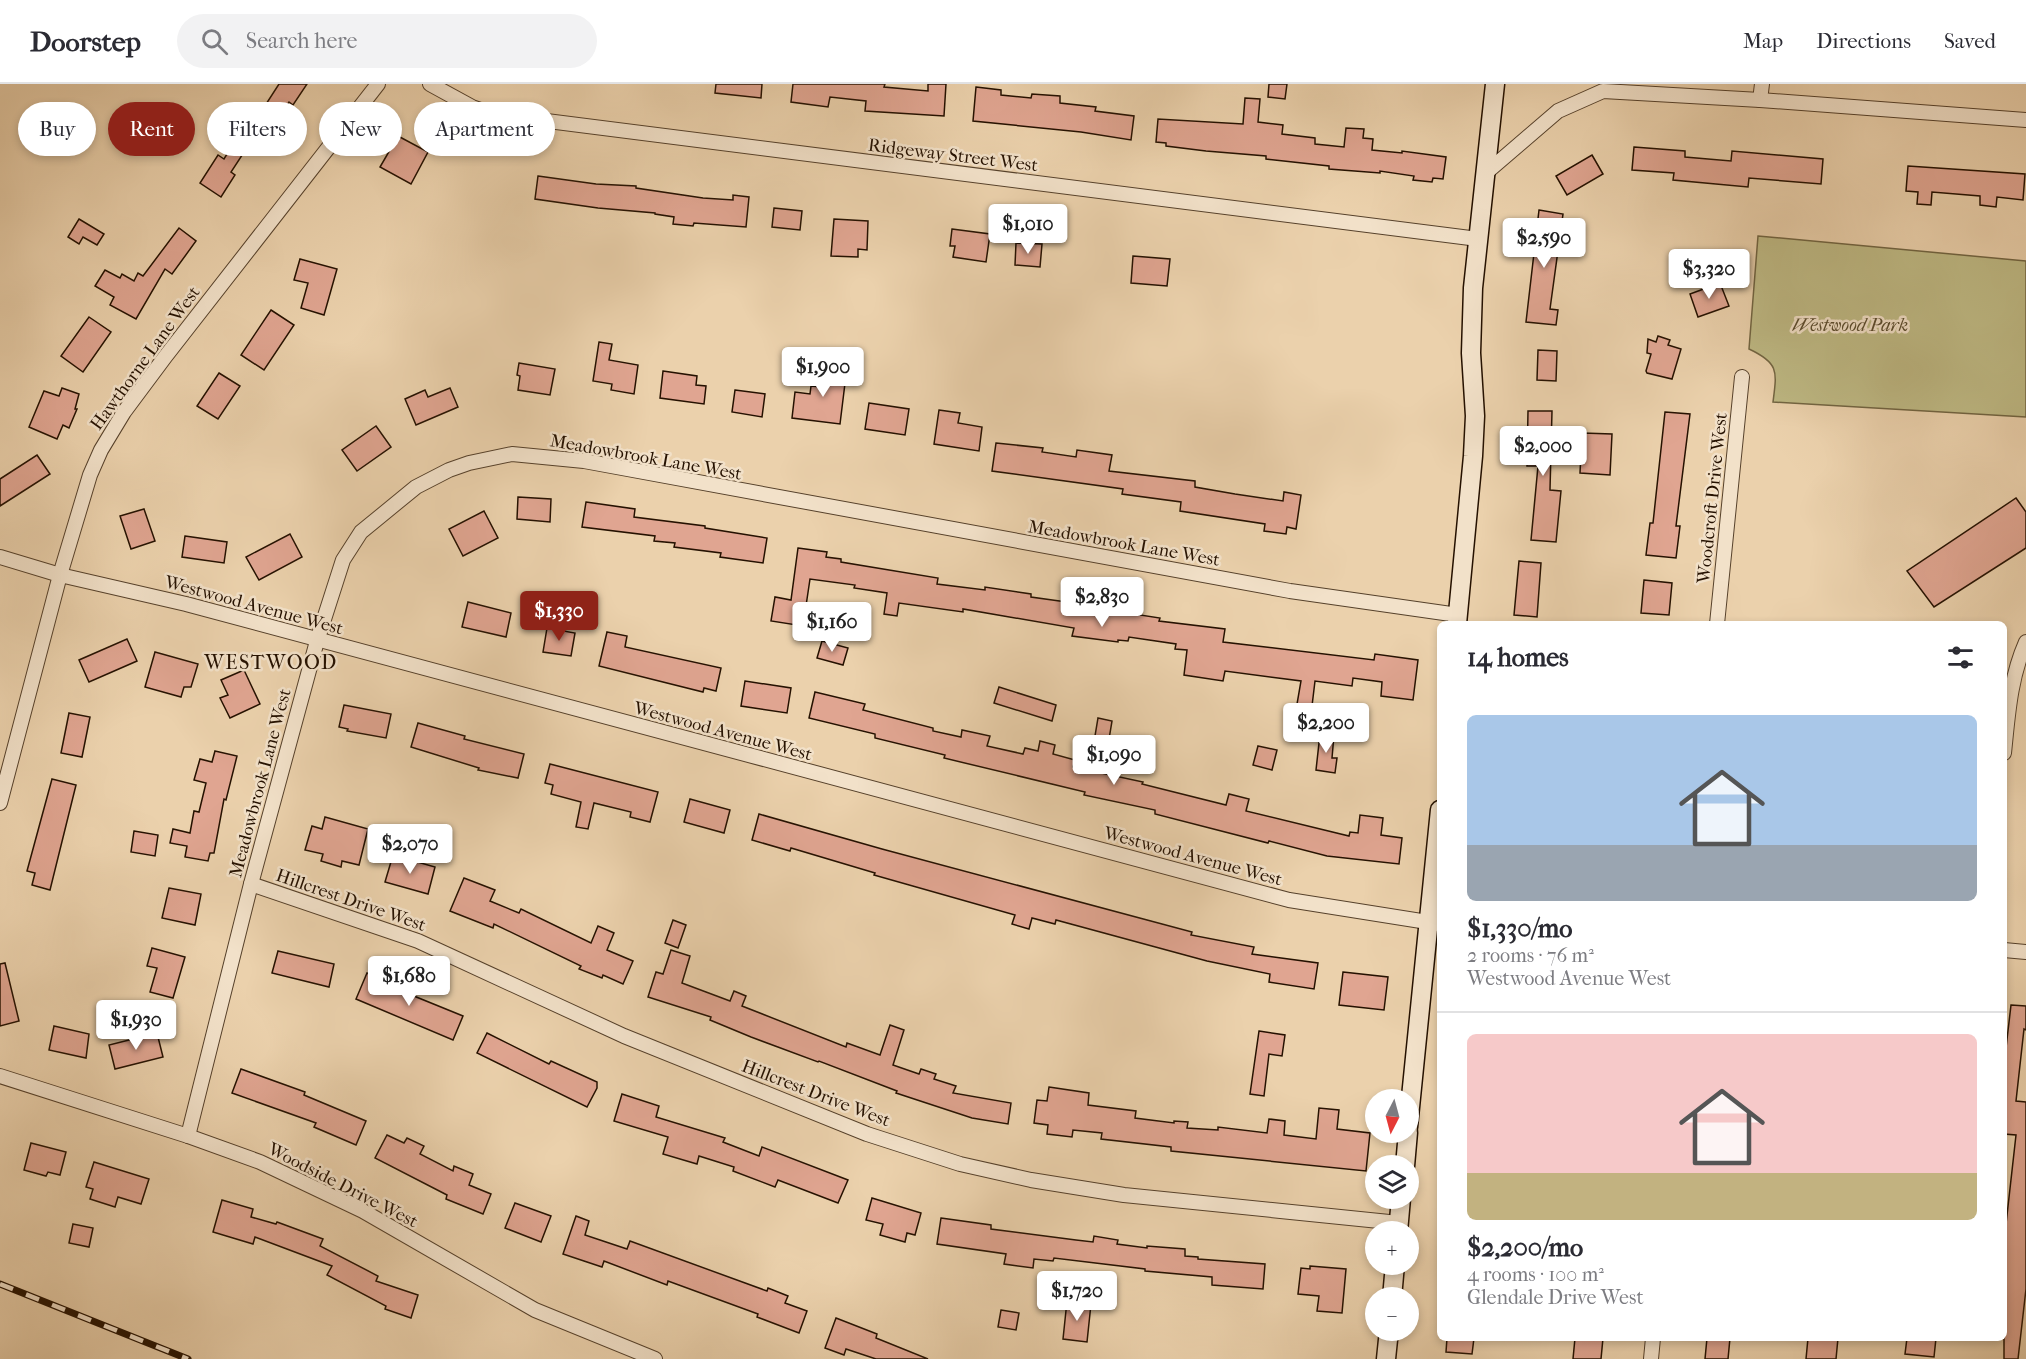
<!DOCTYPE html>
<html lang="en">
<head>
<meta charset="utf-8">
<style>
	:root { --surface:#fff; --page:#f2f2f3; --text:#2b2b33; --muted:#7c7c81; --line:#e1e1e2; --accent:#8f2418 }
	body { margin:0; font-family:"IM FELL French Canon",serif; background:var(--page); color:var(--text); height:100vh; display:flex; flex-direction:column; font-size:22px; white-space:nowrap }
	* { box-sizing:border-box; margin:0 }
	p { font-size:20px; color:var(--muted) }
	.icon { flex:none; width:33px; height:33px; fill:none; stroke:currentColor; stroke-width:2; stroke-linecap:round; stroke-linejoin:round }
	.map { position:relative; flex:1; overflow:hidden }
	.drawer { position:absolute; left:1437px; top:537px; width:570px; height:720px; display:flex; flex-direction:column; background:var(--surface); border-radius:9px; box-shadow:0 3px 9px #0003 }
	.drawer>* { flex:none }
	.banner { position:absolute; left:18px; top:18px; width:570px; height:54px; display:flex; gap:12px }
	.needle { width:39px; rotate:186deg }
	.fabs { position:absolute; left:1365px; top:1005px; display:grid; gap:12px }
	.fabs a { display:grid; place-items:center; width:54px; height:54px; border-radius:50%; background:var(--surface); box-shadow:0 3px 9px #0003; font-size:30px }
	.price { position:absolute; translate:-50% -51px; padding:0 14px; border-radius:6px; background:#fff; color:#222; font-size:20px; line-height:39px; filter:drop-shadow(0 2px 3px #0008) }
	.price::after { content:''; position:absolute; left:50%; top:36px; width:18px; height:14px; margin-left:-9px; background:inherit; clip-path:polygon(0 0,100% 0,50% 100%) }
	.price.current { background:var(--accent); color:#fff }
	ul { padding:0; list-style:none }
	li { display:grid; align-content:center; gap:12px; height:318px; padding:0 30px }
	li+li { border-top:2px solid var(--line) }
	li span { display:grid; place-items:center; height:186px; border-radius:9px; color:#555 }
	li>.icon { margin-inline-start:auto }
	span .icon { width:108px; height:108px; fill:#fffc; stroke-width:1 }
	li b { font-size:26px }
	h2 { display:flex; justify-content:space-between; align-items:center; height:72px; padding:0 30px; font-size:26px }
	.pill { padding:0 21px; border-radius:27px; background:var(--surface); box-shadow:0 3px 9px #0003; font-size:21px; line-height:54px }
	.pill.current { background:var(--accent); color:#fff }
	header { display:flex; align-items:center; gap:36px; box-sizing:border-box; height:84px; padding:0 30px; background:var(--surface); border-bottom:2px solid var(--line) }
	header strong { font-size:28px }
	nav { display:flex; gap:33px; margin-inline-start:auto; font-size:21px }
	.search { width:420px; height:54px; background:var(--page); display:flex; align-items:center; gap:15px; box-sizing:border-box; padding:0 21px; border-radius:33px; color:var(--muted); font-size:22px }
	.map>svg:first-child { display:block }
	.green { fill:#beb984; stroke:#726542; stroke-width:1.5 }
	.building { fill:#e0a591; stroke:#251100; stroke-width:1.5 }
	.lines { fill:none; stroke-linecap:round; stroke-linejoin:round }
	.street-casing { stroke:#56412b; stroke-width:16 }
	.secondary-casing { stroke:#251100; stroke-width:21 }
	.street { stroke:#f2e1c9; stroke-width:14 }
	.secondary { stroke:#f2e1c9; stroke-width:18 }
	.rail-casing { stroke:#251100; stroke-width:7 }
	.rail { stroke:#f2e1c9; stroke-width:4.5; stroke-dasharray:14; stroke-linecap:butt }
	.labels { text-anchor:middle; stroke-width:5; stroke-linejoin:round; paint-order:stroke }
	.street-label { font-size:18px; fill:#251100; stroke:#f2e1c9 }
	.park-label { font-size:18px; font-style:italic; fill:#5b4c2e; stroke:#f2e1c9 }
	.neighbourhood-label { font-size:20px; letter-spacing:1.5px; fill:#251100; stroke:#f2e1c9 }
</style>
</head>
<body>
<header>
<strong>Doorstep</strong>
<div class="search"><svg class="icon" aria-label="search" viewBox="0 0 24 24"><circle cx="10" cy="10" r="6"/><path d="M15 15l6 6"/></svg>Search here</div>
<nav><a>Map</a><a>Directions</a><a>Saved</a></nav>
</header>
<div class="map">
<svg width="2026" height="1275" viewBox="0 0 2026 1275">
	<rect width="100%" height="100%" fill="#ebd1ac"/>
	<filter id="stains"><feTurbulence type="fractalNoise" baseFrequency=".00333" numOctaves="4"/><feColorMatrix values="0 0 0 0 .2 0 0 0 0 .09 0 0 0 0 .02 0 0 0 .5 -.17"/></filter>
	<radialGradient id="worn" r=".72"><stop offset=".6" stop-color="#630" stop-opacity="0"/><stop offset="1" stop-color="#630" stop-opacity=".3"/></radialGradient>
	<path class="green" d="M 1758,152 L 2026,177 L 2026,333 L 1773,318 C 1777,287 1779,279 1749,265 Z"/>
	<g class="building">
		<polygon points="279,0 307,0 293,21 289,18 258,68 248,62 231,88 235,91 221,113 200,99 218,71 224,75 255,24 261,28"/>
		<polygon points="716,0 762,0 761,14 715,9"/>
		<polygon points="793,0 885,0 884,3 928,7 928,0 946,0 944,32 865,27 866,17 830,13 828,23 791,18"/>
		<polygon points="1269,0 1287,0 1285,15 1268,13"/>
		<polygon points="976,3 1001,6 1001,11 1031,14 1032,10 1060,12 1060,19 1096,23 1095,27 1134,32 1131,56 1081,48 973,37"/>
		<polygon points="1245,14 1260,15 1258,38 1283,41 1282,50 1315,54 1315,60 1344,63 1346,44 1364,45 1363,54 1373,55 1372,66 1402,69 1402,67 1446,73 1443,95 1433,94 1432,98 1413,96 1414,92 1380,87 1380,89 1329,85 1329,82 1266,75 1266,72 1206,67 1166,62 1166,59 1156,58 1158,35 1243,40"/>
		<polygon points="398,52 428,68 411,100 380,83"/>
		<polygon points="1634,63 1685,67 1685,73 1731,77 1732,67 1823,75 1821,100 1749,94 1748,103 1673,96 1674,89 1632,86"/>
		<polygon points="1592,71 1603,90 1567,111 1556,92"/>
		<polygon points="1908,82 2025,90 2023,116 1997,113 1996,123 1980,121 1980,112 1932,108 1931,121 1917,120 1918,108 1906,107"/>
		<polygon points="538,92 596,100 636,102 636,104 703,114 733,116 733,111 749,113 746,143 694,139 693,142 673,140 674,133 655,130 655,129 598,124 535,115"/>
		<polygon points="774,124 802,127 800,146 772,143"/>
		<polygon points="1539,126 1563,130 1550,225 1558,226 1556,241 1526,238"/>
		<polygon points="79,135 104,150 97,161 83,153 79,160 68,153"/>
		<polygon points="834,135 868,137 867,166 858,165 858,173 831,172"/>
		<polygon points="179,144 196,157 172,190 165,185 136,235 110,221 114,213 95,202 105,186 120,194 122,190 134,197 138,189 143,192"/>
		<polygon points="952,145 990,150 986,178 953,173 955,162 950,162"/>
		<polygon points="1016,159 1042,160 1040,183 1015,181"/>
		<polygon points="1133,172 1170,175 1167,202 1131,199"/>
		<polygon points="300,175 337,185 324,231 301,224 308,199 294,196"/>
		<polygon points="1720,199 1729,222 1698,233 1690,210"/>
		<polygon points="271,226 294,241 264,286 241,271"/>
		<polygon points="89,233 111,248 83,288 61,272"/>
		<polygon points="1658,252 1670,256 1668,261 1681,265 1672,295 1647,289 1646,287 1651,270 1647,269 1648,255 1656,258"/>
		<polygon points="599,258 612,260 609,276 638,281 634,310 611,306 612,300 593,297"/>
		<polygon points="1538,266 1557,267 1556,297 1537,296"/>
		<polygon points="519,279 555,285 550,311 518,306 520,292 517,291"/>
		<polygon points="825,280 847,283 840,340 792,334 795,308 810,310 811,302 822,303"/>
		<polygon points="663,287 697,292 696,301 706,302 704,320 660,314"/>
		<polygon points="219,289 240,302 218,335 197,322"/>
		<polygon points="62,304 79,310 75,325 77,325 69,344 63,341 57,355 29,343 44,307 59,312"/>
		<polygon points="450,304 458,323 416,341 405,315 425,306 428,313"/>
		<polygon points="735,306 765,310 762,333 732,328"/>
		<polygon points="869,319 909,325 905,351 865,345"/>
		<polygon points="939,326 960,329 958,339 982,343 979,367 934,360"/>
		<polygon points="1528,327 1552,327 1550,406 1561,407 1556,458 1531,456 1538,382 1527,382"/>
		<polygon points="1665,328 1690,330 1676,442 1680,442 1676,474 1646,471 1650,439 1653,439"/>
		<polygon points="376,342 391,363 357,387 342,366"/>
		<polygon points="1582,349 1612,350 1610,391 1580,389"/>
		<polygon points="996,359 1043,364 1042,368 1076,373 1077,366 1112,371 1109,387 1195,397 1195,403 1235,410 1283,417 1284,408 1301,411 1296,445 1287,443 1286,450 1264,447 1265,440 1180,427 1181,418 1122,410 1123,405 992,387"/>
		<polygon points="37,371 50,390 0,422 0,395"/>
		<polygon points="518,413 551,415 550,438 517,435"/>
		<polygon points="2016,414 2026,428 2026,464 1934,523 1907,487"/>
		<polygon points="586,418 635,425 634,433 705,442 705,444 767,454 763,479 720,473 721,469 674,463 675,459 654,457 655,452 582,443"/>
		<polygon points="144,425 155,457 131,465 120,432"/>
		<polygon points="484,427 498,454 463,472 449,445"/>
		<polygon points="290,450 302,473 259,496 246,473"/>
		<polygon points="185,452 227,458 224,479 182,473"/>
		<polygon points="798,464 827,468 826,473 841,475 841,478 938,494 937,500 985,506 985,503 1031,510 1031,513 1096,522 1095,524 1160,534 1159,537 1225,545 1223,558 1374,576 1375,570 1418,576 1413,616 1381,612 1382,598 1353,594 1352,602 1315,597 1312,622 1297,620 1301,597 1225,587 1223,597 1184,591 1187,566 1175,565 1176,560 1129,553 1128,557 1118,556 1118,558 1072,552 1074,544 963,525 963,528 899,519 897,532 884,530 887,509 854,504 855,501 810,495 803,542 771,537 775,513 791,516"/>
		<polygon points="1519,477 1541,479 1537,533 1514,531"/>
		<polygon points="1644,496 1672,499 1669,531 1641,529"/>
		<polygon points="468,518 511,529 506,553 462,543"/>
		<polygon points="547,544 575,549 571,572 543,568"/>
		<polygon points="607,548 627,552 625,563 721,584 716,607 704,604 703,608 599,582"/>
		<polygon points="127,555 137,577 89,598 79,576"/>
		<polygon points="822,557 848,564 843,581 817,574"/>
		<polygon points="155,568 198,580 191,603 184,603 181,613 145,603"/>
		<polygon points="244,586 260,620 230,634 220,614 228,611 221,596"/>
		<polygon points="745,597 791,604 787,629 741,622"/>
		<polygon points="999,603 1056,621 1052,637 994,619"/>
		<polygon points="815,608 865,620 863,626 933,644 933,647 961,653 962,646 990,652 987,662 1023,670 1025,664 1038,667 1040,657 1055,661 1053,670 1075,676 1073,683 1143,698 1142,700 1226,721 1229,710 1249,715 1246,727 1349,752 1350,748 1358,749 1360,731 1383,734 1381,751 1402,754 1399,780 1327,772 1269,757 1268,759 1155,730 1155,726 1084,711 1085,708 944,674 945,671 875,654 875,650 809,634"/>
		<polygon points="344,621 391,630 386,654 347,647 348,645 339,643"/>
		<polygon points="69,629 90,633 82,673 61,669"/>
		<polygon points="1098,634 1112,637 1109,655 1095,652"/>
		<polygon points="418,639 465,652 464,655 524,670 518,694 478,686 479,684 411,663"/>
		<polygon points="1320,650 1334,651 1332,674 1337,674 1335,689 1316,686"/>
		<polygon points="1258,662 1277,666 1272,686 1253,681"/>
		<polygon points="215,667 237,672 226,716 224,715 214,769 210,769 208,777 185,773 187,762 170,759 173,745 190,749 194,727 199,728 206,699 194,696 200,675 212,678"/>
		<polygon points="550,680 658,708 650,738 630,733 631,728 594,719 588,745 576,743 581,718 551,710 553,701 545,699"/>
		<polygon points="52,695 76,701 50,806 32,801 35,789 27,787"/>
		<polygon points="690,715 730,726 724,749 684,738"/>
		<polygon points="759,730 882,765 1192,848 1191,851 1254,863 1252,870 1318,879 1314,905 1269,898 1270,890 1207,877 1056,836 1055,840 1032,834 1029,845 1012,840 1015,831 874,791 875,789 791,764 790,767 752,756"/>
		<polygon points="325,733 368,745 359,781 342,777 341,783 321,777 323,770 305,766 312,742 322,745"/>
		<polygon points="134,747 158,751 155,772 131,768"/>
		<polygon points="393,771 435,783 428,810 385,798"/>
		<polygon points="464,794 495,806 490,817 519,829 521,825 591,859 598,842 614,849 607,866 633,877 623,900 603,891 602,894 579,885 581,882 494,840 493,844 450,827"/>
		<polygon points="169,804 201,810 195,841 162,834"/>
		<polygon points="673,836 686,841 678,864 665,859"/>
		<polygon points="152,864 185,873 173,914 150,908 157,884 147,882"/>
		<polygon points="671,866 690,872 682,899 730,917 734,907 746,912 742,922 846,963 847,959 880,971 890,941 904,946 893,981 919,990 921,985 936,990 934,995 956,1002 953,1009 1011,1019 1008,1040 972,1034 896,1009 897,1007 819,977 818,978 751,953 710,936 711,933 648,913 656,888 663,890"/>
		<polygon points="278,867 334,880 329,903 272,889"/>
		<polygon points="5,879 19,937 0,942 0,880"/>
		<polygon points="1343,888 1388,893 1384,926 1339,921"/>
		<polygon points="367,889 410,908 409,910 463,932 453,956 356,915"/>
		<polygon points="2011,921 2026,922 2026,946 2024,945 2016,1017 2026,1018 2026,1205 2018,1275 2004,1275 2004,1158 2016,1051 2004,1050 2004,981"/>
		<polygon points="54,942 89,950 86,974 49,966"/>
		<polygon points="1259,947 1285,951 1282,972 1269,970 1264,1012 1250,1010"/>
		<polygon points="157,949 163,973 115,985 109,961"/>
		<polygon points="487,949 549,980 551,977 597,998 597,1004 587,1023 477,969"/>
		<polygon points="241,985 305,1008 304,1011 366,1037 356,1061 314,1043 316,1039 232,1009"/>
		<polygon points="1049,1003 1089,1009 1088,1021 1136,1027 1135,1034 1174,1039 1174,1037 1188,1038 1187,1044 1218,1046 1218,1043 1267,1049 1269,1035 1285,1037 1284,1051 1316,1055 1319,1024 1339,1026 1337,1045 1370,1049 1366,1087 1171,1067 1171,1063 1101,1055 1102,1049 1073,1046 1072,1053 1047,1050 1048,1041 1034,1039 1037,1016 1047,1017"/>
		<polygon points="622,1010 659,1022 656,1033 725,1054 723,1058 759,1072 762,1063 848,1096 838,1119 778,1096 775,1103 733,1087 734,1083 699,1072 697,1080 663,1070 668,1053 614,1037"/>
		<polygon points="387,1051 404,1059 407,1054 424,1062 420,1070 453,1087 454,1082 473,1090 469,1101 491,1110 483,1130 446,1115 447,1111 375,1074"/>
		<polygon points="31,1059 66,1068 60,1091 48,1088 46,1092 24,1086"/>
		<polygon points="94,1078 149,1095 141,1120 118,1113 115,1123 90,1115 93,1105 86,1103"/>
		<polygon points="872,1114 921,1129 915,1151 907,1149 905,1158 880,1151 883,1140 866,1136"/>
		<polygon points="222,1116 253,1125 251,1133 276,1140 277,1138 323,1155 320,1162 378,1192 376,1197 418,1211 411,1234 385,1225 386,1222 327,1191 332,1182 255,1153 253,1160 213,1148"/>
		<polygon points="515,1119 551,1132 541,1158 505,1144"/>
		<polygon points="576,1132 589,1137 585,1151 627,1165 630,1157 767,1207 768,1204 788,1212 785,1219 807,1227 799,1249 757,1233 758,1230 668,1197 667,1201 604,1177 602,1183 563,1170"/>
		<polygon points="941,1134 991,1141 991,1145 1076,1156 1093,1158 1094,1152 1118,1156 1117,1160 1147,1164 1147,1162 1185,1165 1185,1172 1198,1173 1198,1175 1265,1180 1263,1205 1212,1201 1212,1193 1145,1187 1145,1185 1054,1174 1053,1177 1034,1175 1033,1184 1004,1180 1006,1170 937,1160"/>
		<polygon points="73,1140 93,1144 89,1163 69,1159"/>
		<polygon points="1310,1182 1346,1185 1342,1229 1317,1227 1319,1212 1298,1210 1301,1184 1310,1185"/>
		<polygon points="1067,1217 1091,1220 1087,1258 1063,1255"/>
		<polygon points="1001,1226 1019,1229 1016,1246 998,1243"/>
		<polygon points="836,1234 877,1250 876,1254 928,1275 876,1275 846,1265 844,1271 825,1264"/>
		<polygon points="1447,1254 1474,1254 1472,1270 1446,1268"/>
		<polygon points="1575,1254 1603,1254 1601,1275 1573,1275"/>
		<polygon points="1707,1254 1730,1254 1728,1275 1705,1275"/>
		<polygon points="1808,1254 1838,1254 1836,1275 1806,1275"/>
		<polygon points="1907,1254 1936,1254 1934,1273 1905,1270"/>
	</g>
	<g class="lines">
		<g class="street-casing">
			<g id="street">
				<polyline points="430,0 472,23 492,30 1478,155"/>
				<polyline points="1760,16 1762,0"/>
				<polyline points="1487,88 1558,27 1603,7 1760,16 2026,36"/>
				<polyline points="0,473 60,491 186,520 1289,816 1440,840"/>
				<polyline points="1717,540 1742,293"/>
				<path d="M 2004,669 C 2008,631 2010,594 2026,558"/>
				<polyline points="0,719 60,491 90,391 101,366 124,328 165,273 378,0"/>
				<polyline points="251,800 418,857 624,952 867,1050 960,1080 1031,1096 1124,1111 1399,1139"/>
				<polyline points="2004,866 2026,868"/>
				<polyline points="0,992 188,1052 260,1078 363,1127 535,1226 655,1275"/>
				<polyline points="188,1052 251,800 317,557 343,476 361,448 416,403 449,386 469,379 512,370 584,377 1290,507 1458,531"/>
				<polyline points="1651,1275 1653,1254"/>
			</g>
		</g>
		<g class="secondary-casing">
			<g id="secondary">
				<polyline points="1457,540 1473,372 1475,332 1471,269 1473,204 1495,0"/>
				<polyline points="1408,1043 1440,726"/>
				<polyline points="1405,1082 1408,1048"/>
				<polyline points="1398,1148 1401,1114"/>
				<polyline points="1392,1214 1395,1180"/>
				<polyline points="1386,1275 1389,1246"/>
			</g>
		</g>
		<use href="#street" class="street"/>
		<use href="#secondary" class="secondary"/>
		<g class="rail-casing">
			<polyline id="rail" points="0,1200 188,1275"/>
		</g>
		<use href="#rail" class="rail"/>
	</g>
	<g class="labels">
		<g class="street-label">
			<text transform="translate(953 71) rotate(7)" y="6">Ridgeway Street West</text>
			<text transform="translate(145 274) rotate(-54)" y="6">Hawthorne Lane West</text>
			<text transform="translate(646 373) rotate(10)" y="6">Meadowbrook Lane West</text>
			<text transform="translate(1712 414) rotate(-84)" y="6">Woodcroft Drive West</text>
			<text transform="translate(1124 459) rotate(10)" y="6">Meadowbrook Lane West</text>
			<text transform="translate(254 521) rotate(15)" y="6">Westwood Avenue West</text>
			<text transform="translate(723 647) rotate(15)" y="6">Westwood Avenue West</text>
			<text transform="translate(260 699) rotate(-75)" y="6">Meadowbrook Lane West</text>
			<text transform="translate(1193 772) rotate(15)" y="6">Westwood Avenue West</text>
			<text transform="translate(351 816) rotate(19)" y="6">Hillcrest Drive West</text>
			<text transform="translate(816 1009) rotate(21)" y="6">Hillcrest Drive West</text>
			<text transform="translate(343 1101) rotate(27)" y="6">Woodside Drive West</text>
		</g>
		<g class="park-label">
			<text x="1850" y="247">Westwood Park</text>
		</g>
		<g class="neighbourhood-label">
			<text x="271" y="585">WESTWOOD</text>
		</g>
	</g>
	<rect width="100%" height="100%" filter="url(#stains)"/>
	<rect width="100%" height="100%" fill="url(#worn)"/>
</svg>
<div class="fabs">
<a><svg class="needle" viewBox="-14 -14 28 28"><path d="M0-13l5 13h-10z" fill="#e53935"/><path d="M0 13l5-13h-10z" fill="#7c7c81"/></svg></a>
<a><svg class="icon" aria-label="layers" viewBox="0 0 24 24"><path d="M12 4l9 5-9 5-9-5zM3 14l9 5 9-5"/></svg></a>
<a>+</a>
<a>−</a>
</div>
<b class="price" style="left:1028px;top:171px">$1,010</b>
<b class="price" style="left:1544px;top:185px">$2,590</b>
<b class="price" style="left:1709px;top:216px">$3,320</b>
<b class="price" style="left:823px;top:314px">$1,900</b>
<b class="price" style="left:1543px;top:393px">$2,000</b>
<b class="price" style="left:1102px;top:544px">$2,830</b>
<b class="price current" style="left:559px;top:558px">$1,330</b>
<b class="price" style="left:832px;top:569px">$1,160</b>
<b class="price" style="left:1326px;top:670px">$2,200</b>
<b class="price" style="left:1114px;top:702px">$1,090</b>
<b class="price" style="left:410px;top:791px">$2,070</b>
<b class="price" style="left:409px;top:923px">$1,680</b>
<b class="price" style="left:136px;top:967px">$1,930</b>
<b class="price" style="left:1077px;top:1238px">$1,720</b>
<div class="banner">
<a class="pill">Buy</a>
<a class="pill current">Rent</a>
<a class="pill">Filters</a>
<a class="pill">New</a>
<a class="pill">Apartment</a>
</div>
<section class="drawer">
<h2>14 homes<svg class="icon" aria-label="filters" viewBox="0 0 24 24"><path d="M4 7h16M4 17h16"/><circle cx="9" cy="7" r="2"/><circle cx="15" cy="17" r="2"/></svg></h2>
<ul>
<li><span style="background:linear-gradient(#a9c7e8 70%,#9aa5b1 0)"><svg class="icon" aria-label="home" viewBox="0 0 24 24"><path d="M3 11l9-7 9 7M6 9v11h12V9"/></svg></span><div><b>$1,330/mo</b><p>2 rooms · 76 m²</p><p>Westwood Avenue West</p></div></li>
<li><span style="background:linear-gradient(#f6c9c9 75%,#c2b280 0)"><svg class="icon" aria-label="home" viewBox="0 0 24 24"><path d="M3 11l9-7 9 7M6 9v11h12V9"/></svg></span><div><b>$2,200/mo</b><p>4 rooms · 100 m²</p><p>Glendale Drive West</p></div></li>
</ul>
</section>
</div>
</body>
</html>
